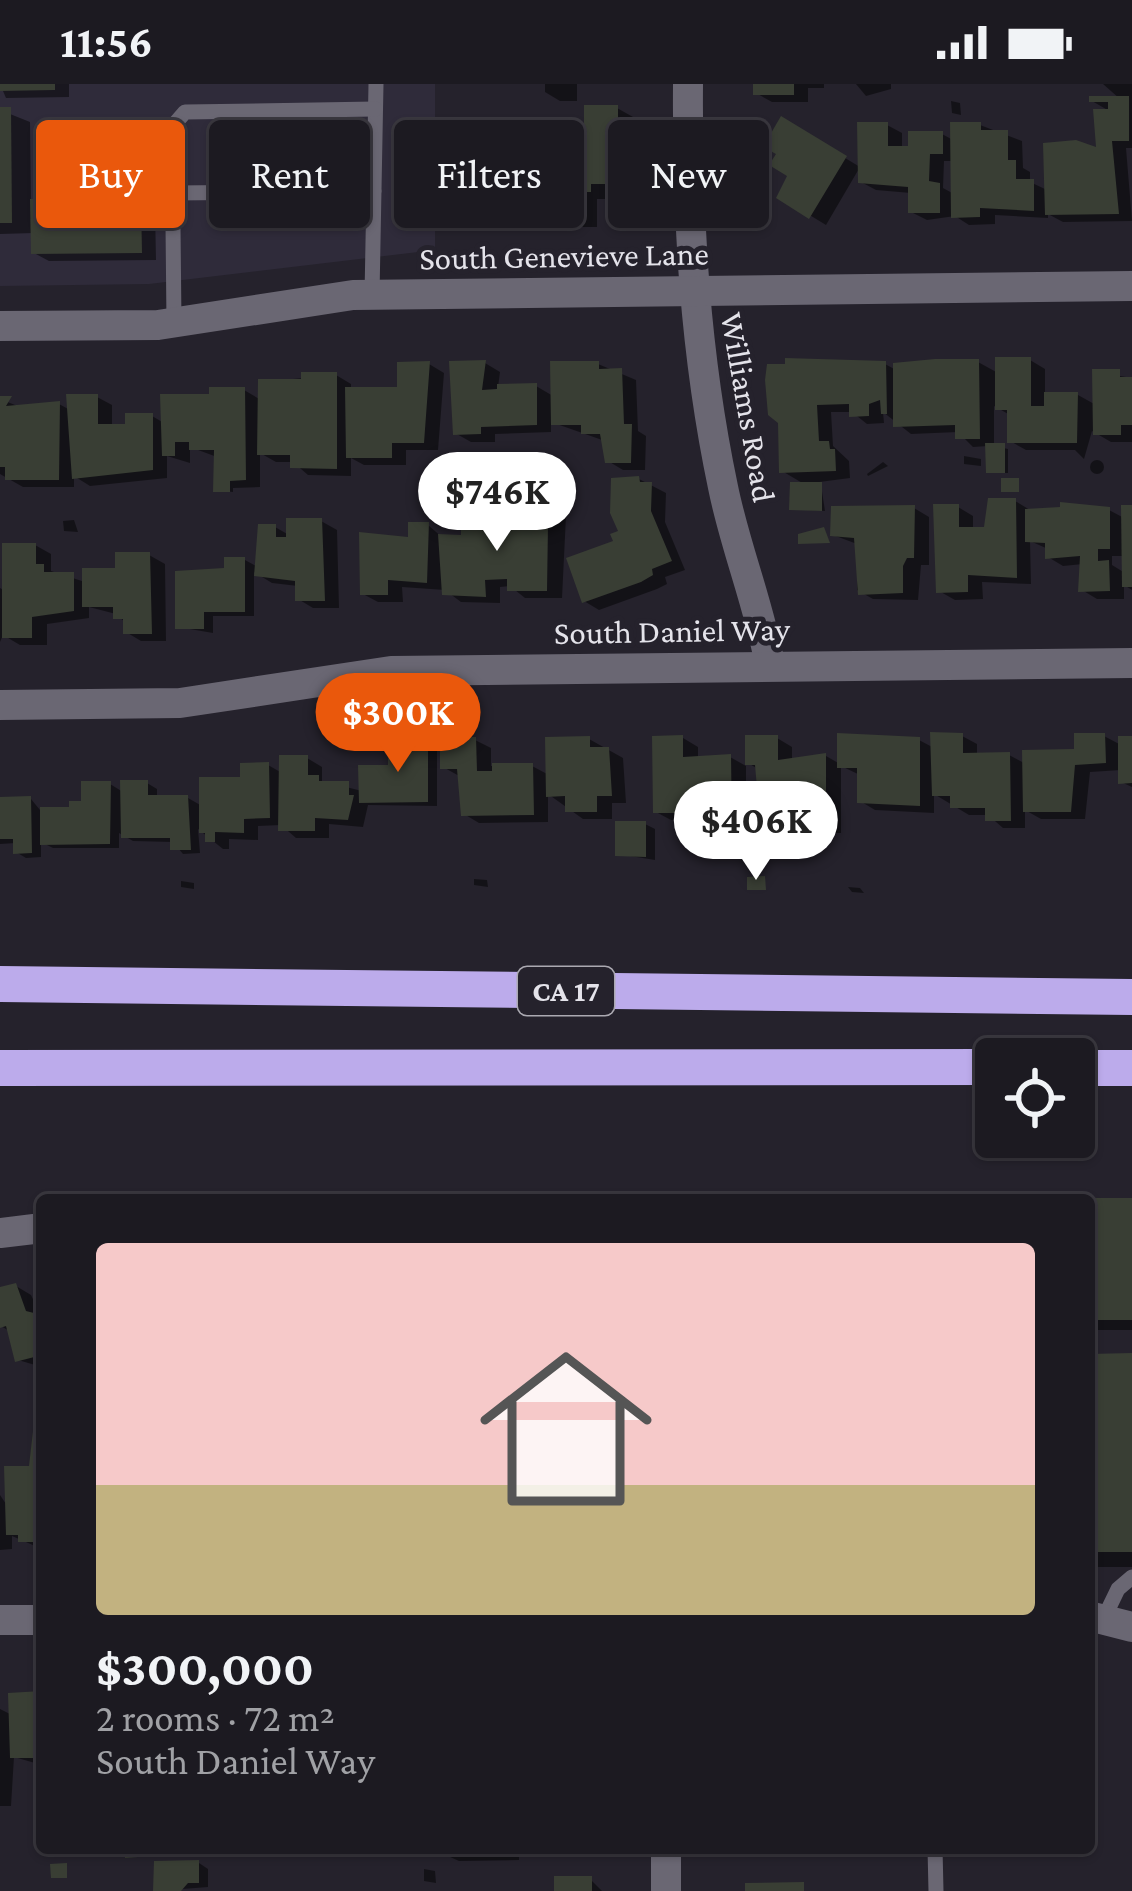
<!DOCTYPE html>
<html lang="en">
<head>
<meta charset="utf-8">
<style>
	:root { --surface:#1c1a21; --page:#29272e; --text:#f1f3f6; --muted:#a0a1a5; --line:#3a383f; --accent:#ea580c }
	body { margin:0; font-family:"Crimson Pro",serif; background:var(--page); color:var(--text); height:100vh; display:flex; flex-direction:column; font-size:45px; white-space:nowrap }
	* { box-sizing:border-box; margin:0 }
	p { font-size:39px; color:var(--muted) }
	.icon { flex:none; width:66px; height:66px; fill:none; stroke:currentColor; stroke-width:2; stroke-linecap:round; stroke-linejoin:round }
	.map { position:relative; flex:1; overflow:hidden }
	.details { position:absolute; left:36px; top:1110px; width:1059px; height:660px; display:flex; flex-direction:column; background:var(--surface); border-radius:12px; box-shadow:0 3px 9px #0004,0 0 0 3px var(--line) }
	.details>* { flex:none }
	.banner { position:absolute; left:36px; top:36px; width:1062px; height:108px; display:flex; gap:24px }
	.fabs { position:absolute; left:975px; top:954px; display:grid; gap:24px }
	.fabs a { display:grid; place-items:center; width:120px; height:120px; border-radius:12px; background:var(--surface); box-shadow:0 3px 9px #0004,0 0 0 3px var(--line); font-size:60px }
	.price { position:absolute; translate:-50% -102px; padding:0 27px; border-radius:42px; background:#fff; color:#222; font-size:39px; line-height:78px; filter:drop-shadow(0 3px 6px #0008) }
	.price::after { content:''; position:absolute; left:50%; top:72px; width:36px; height:27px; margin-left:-18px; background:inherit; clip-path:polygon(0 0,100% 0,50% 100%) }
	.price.selected { background:var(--accent); color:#fff }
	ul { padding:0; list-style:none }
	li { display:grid; align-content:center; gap:24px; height:636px; padding:0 60px }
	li+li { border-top:3px solid var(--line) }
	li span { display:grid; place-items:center; height:372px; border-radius:12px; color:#555 }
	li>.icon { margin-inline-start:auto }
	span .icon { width:216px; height:216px; fill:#fffc; stroke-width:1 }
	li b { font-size:51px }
	.pill { padding:0 42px; border-radius:12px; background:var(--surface); box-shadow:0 3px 9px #0004,0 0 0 3px var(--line); font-size:42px; line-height:108px }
	.pill.selected { background:var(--accent); color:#fff }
	.status { display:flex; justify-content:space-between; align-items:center; height:84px; padding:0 60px; background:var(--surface); direction:ltr }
	.status svg { height:33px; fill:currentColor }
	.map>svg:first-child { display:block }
	.built { fill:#2f2b3a }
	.water { fill:#16042f }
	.shadow { fill:#0007; fill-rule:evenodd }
	.building { fill:#393e34 }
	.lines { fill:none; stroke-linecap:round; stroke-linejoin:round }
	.lane { stroke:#6a6773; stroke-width:15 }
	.street { stroke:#6a6773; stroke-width:30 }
	.highway { stroke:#bcabeb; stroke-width:36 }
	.labels { text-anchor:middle; stroke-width:10; stroke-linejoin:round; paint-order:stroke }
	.shield { fill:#25222c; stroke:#aba9b1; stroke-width:3 }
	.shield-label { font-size:30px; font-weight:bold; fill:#e4e3ea }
	.street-label { font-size:33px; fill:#e4e3ea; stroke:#25222c }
</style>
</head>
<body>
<div class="status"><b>11:56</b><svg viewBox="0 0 49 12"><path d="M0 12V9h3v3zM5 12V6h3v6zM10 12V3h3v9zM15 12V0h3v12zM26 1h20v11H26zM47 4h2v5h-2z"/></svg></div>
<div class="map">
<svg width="1132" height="1807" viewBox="0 0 1132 1807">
	<rect width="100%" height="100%" fill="#25222c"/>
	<polygon class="built" points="0,0 435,0 435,166 149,200 0,202"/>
	<polygon class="water" points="505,404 517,414 514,430 498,433 467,423 470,407"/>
	<g class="shadow">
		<polygon points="0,0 69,0 69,13 6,14"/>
		<polygon points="545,0 577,0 577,17 560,17 545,8"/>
		<polygon points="756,0 824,0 824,4 808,4 808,18 772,18 756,9"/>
		<polygon points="856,0 891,0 891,5 866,12"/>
		<path d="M 1103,0 L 1132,0 L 1132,64 L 1126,64 L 1132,137 L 1063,138 L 1048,130 L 1048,134 L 995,131 L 995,140 L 969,141 L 955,132 L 927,136 L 911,128 L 911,109 L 876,106 L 861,98 L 887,41 L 902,49 L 902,65 L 942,50 L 953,56 L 980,41 L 1022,57 L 1023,84 L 1030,88 L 1030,98 L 1047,106 L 1099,68 L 1111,28 L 1092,17 L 1120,15 ZM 944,77 L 953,77 L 954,110 L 943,104 Z"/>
		<polygon points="951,17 960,19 961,31 952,29"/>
		<polygon points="617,24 633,33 633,107 605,107 605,115 597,115 597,143 564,143 549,134 549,113 487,112 487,145 458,145 443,136 454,53 471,37 486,46 487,63 505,63 529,53 544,65 587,65"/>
		<polygon points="0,26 30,38 31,118 140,117 155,126 156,176 49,177 34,169 34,149 0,150"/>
		<polygon points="782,36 860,83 826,141 780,113 791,91 780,69"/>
		<polygon points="1030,276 1045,285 1045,311 1078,311 1096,321 1096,288 1132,294 1132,358 1111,358 1092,347 1084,375 1075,366 1026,366 1010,357 1010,331 994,322 994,362 1008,365 1008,389 993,389 988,362 973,363 958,348 911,350 883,328 884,339 867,340 852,328 831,328 833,362 849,377 850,394 804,400 782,387 781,337 885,280 896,286 978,278 998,289"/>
		<polygon points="485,279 500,288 498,303 536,302 553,312 598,280 636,296 638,347 646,352 645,386 623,386 608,377 605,357 551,338 551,348 495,350 495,358 471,358 455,349"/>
		<polygon points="429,280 444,289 438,366 406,366 406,381 364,381 351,374 351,392 308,391 293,378 276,378 260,369 260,403 233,404 233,408 216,406 217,373 190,363 190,379 167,372 167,394 90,402 74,392 74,403 23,403 0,390 0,315 20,323 59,320 70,326 97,313 112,321 112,343 128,343 152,332 164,339 212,313 244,306 261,316 261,298 336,291 351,300 351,306 400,306"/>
		<polygon points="964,372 981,375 981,382 964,380"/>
		<circle cx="1097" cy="383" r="7"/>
		<polygon points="883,378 888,382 868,392 867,390"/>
		<polygon points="639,395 666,409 665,438 685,486 665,493 667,500 657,505 599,526 584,517 617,458"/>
		<polygon points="821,401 825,427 792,425"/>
		<polygon points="441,409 452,411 452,423 441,420"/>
		<path d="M 1015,417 L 1030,426 L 1109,426 L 1124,434 L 1132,424 L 1132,506 L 1124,501 L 1124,515 L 1097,515 L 1082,506 L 1083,480 L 1063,482 L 1048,473 L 1048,465 L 1030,457 L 1031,500 L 982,498 L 983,515 L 955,516 L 939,507 L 958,423 L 973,432 L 973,446 L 986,446 ZM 1112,472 L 1125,472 L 1125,489 L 1112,481 Z"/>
		<polygon points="551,423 566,432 562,514 525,514 510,502 500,503 500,519 461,518 445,506 402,503 403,518 378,518 363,510 428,441 443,454 464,454 487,433 501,441 525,440"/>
		<polygon points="914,424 929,433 929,481 921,481 918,516 873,515 857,506 857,460 833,451"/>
		<polygon points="74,436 78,448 64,447 63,437"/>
		<polygon points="321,437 337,446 339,524 313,524 298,515 298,502 272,499 254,488 254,532 213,532 213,549 178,543 227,487 245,476 258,483 275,443 289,451"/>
		<polygon points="35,461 51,470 51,487 85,498 149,471 165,480 166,557 141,557 126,548 126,539 116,530 89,523 89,534 47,540 47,561 20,561 3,551 0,558 0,504 5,507"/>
		<polygon points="962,652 977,660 977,672 1009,671 1026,680 1077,668 1104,652 1121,661 1132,655 1132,703 1121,698 1121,686 1090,688 1085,735 1041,735 1025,726 1025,744 1003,744 988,731 969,731 934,710 934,729 875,726 860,717 860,691 841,682 841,749 803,749 788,740 788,722 761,713 758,685 748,679 777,654 792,663 792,677 826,672 840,680 919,656 934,664"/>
		<polygon points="683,654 698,663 698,675 730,673 746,682 746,754 724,754 709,745 709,736 671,736 656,728"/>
		<polygon points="589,655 623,674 626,719 612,719 612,735 583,735 548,710 548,738 479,739 464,730 461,693 443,683 475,656 491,664 491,682 532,682 549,691"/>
		<polygon points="427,657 437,663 437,722 368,721 363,743 329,740 329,754 296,754 281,741 258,742 258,756 229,755 229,765 223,765 198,745 200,769 183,770 173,758 133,757 119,749 119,764 53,764 41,758 41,773 26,774 16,768 16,759 0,760 0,716 31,715 40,726 72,726 110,700 123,708 147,699 157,705 157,714 188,714 202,722 268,681 282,689 307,674 322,683 322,697 362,707"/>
		<polygon points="645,740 655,745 655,776 618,770"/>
		<polygon points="474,795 487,796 488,803 474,801"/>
		<polygon points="181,797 194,799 194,805 181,803"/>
		<polygon points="848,803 860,804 864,809 852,808"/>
		<polygon points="1089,1117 1132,1118 1132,1246 1089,1246"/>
		<polygon points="16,1202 31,1211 42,1234 42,1283 18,1276 11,1248 1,1242 0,1206"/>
		<polygon points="1132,1272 1132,1483 1089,1483 1089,1273"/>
		<polygon points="42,1351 42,1465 12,1452 12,1465 0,1466 0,1411 8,1423 32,1385"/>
		<polygon points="41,1605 42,1681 14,1673 11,1722 0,1722 0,1625 12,1631"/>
		<polygon points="203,1764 226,1764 229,1772 207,1773"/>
		<polygon points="236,1764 264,1764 264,1770 240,1771"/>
		<polygon points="361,1764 519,1764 519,1776 459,1777 437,1767"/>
		<polygon points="790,1764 828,1764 828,1768"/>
		<polygon points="199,1779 208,1785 208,1803 157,1807"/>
		<polygon points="424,1785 435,1787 436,1799 424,1797"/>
		<polygon points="591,1796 602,1807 557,1807"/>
	</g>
	<g class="building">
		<polygon points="0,0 55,0 55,6 0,7"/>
		<rect x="753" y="0" width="41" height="11"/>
		<polygon points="1089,12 1129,12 1129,57 1112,57 1119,130 1045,131 1043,59 1076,56 1096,63 1093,25 1108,25 1108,18 1089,18"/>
		<polygon points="584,21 618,21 618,100 591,100 591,108 583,108 583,136 546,136 546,62 584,62"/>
		<polygon points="0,23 11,23 12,139 0,139"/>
		<polygon points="781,32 847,72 809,135 776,114 787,92 769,81 776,70 763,63"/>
		<polygon points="451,34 471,34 473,60 502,60 502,50 530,50 529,106 473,105 473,138 440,138 434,63 440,63 440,50 451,50"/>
		<polygon points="857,38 888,38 888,62 908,62 908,47 943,47 943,70 930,70 929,97 940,99 940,129 908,129 908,103 858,99"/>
		<polygon points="950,38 981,38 981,46 1008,46 1008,76 1016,76 1016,95 1034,95 1034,127 980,124 980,133 951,134"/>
		<polygon points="141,114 142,169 31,170 30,115"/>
		<polygon points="995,273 1031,273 1031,322 1044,322 1044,308 1078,308 1077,359 1007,359 1007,326 995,326"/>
		<polygon points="785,274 886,277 887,330 881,330 880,316 869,320 869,332 849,333 849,320 817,321 819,357 829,357 830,365 835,365 836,387 779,389 778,339 768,331 765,296 767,280 785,280"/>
		<polygon points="935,275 979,275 980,355 955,355 955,341 893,343 893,279"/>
		<polygon points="486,276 482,306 497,305 497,300 537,299 537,341 481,343 481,350 453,351 449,277"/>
		<polygon points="430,277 424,359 392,359 392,374 346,374 345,303 397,303 397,278"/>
		<polygon points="550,277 599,277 599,285 622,284 624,340 632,340 631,379 605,379 600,350 581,350 581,341 551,341"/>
		<polygon points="1092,285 1120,285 1120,293 1132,293 1132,341 1121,341 1121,351 1093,351"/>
		<polygon points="301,288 337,288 337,385 290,384 290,371 257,371 258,295 301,295"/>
		<polygon points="209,303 245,303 246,396 230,397 230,408 213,408 214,366 189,366 189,358 175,358 175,372 162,372 160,310 209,310"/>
		<polygon points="66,310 98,310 98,340 125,340 125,329 153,329 153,386 72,395"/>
		<polygon points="0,312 12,312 6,322 60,317 59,396 5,396 5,383 0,383"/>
		<polygon points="985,359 1005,359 1005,389 986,389"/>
		<polygon points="639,392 640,398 652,398 651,427 672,477 652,485 653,491 641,498 582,519 566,474 613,457 610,450 618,447 610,429 611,394"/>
		<rect x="1001" y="394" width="18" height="14"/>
		<polygon points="790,398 822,398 822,427 789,426"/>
		<polygon points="988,414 1016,414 1017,494 968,491 968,508 936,509 933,420 959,420 959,443 984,443"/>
		<polygon points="1060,418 1110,423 1110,465 1098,465 1098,477 1109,476 1110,507 1078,508 1080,472 1045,475 1045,459 1025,458 1025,425 1060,423"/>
		<polygon points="552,420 553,438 539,440 548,441 547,507 507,507 507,495 485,496 486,513 442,511 438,450 461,451 461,430 487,430 487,438 522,437 523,422"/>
		<polygon points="915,421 914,474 907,474 903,482 903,509 858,511 854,454 830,452 831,422"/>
		<polygon points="1121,421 1132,421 1132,503 1122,503"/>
		<polygon points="286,434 322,434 325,517 295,517 295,497 254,492 258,440 276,440 276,453 286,453"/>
		<polygon points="408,438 429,438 427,499 388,496 388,511 360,511 359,448 408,453"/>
		<polygon points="824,443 830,459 798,460 798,450"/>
		<polygon points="2,459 36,459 36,480 44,480 44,488 74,488 74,527 32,533 32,554 2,554"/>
		<polygon points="115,468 150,468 152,550 123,550 123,535 113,535 113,523 82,523 82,484 115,484"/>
		<polygon points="224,473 245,473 245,528 204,528 204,545 175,545 175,487 224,484"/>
		<polygon points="930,648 963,649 963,669 1010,668 1011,737 985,737 985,724 950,724 950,712 932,712"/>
		<polygon points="837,649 920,653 920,722 857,719 857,684 837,684"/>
		<polygon points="1074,649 1105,649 1106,679 1075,681 1071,728 1023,728 1022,666 1074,665"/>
		<polygon points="683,651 683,673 731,670 732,747 706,747 706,729 653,729 652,652"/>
		<polygon points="745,651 778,651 778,676 826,669 826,742 785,742 785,715 758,715 755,681 745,681"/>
		<polygon points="590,652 590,663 609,663 612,712 597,712 597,728 565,728 565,712 546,713 545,653"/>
		<polygon points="1118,652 1132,652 1132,699 1118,700"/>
		<polygon points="440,653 476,653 477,687 492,687 492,679 533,679 534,731 461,732 457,685 440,685"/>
		<polygon points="398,654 428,654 428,718 359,719 358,681 388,681 388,669 398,668"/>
		<polygon points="279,671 308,671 308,691 319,691 319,697 349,697 349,711 354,711 348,736 315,734 315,747 278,747"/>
		<polygon points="269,678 270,734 244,735 244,749 215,748 215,758 205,758 205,749 199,749 199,693 240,693 240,679"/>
		<polygon points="120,696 148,696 148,711 188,711 191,766 170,766 170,754 121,754"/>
		<polygon points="81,697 111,697 110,760 40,761 40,723 69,723 69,717 81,717"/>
		<polygon points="31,712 32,769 13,770 13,755 0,755 0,713"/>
		<polygon points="615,737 646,737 646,773 615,772"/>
		<polygon points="765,792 766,806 747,806 747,793"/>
		<rect x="1089" y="1114" width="43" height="122"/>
		<polygon points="16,1199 26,1227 42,1231 42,1271 15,1278 6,1242 0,1244 0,1203"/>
		<polygon points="1132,1269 1132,1468 1089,1468 1089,1270"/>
		<polygon points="33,1347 42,1347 42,1458 18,1458 18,1451 6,1451 4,1382 29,1382"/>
		<polygon points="42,1607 42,1674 10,1674 8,1609"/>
		<polygon points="124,1764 150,1764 151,1772 125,1774"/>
		<polygon points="446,1764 510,1764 510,1772 446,1773"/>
		<polygon points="199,1776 199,1799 188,1799 181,1807 153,1807 154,1777"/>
		<polygon points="67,1779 67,1794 51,1794 50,1780"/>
		<rect x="554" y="1792" width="38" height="15"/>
		<polygon points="804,1798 804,1807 745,1807 745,1799"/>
	</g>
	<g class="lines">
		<g class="lane">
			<polyline points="173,109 374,107"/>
			<polyline points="372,211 376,0"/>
			<polyline points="174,239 172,43 185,28 375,25"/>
			<polyline points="1104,1534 1118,1505 1132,1493"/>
			<polyline points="935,1764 936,1807"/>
		</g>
		<g class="street">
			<path d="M 688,0 C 687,136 695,270 723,403 C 735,463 759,520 770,581"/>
			<polyline points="0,242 158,241 353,211 1132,202"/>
			<polyline points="0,621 180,619 391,587 1132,579"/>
			<polyline points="0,1149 42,1144"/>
			<polyline points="1089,1532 1132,1543"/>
			<polyline points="0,1536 42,1536"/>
			<polyline points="666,1807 666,1764"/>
		</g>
		<g class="highway">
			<polyline points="0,900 1132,913"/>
			<polyline points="0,984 996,983"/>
			<polyline points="1074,984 1132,984"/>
		</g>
	</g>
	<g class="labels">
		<rect class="shield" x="518" y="883" width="96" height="48" rx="9"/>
		<g class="shield-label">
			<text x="566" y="917">CA 17</text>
		</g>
		<g class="street-label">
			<text transform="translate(564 171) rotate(-1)" y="12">South Genevieve Lane</text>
			<text transform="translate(749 323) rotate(80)" y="12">Williams Road</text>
			<text transform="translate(672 546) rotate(-1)" y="12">South Daniel Way</text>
		</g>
	</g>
</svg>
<div class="fabs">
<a><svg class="icon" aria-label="locate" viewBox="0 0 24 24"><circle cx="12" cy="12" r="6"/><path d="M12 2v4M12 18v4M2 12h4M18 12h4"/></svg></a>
</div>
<b class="price" style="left:497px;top:470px">$746K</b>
<b class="price selected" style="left:398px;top:691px">$300K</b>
<b class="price" style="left:756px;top:799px">$406K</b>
<div class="banner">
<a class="pill selected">Buy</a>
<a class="pill">Rent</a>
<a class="pill">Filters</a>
<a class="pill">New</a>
</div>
<section class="details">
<ul>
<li><span style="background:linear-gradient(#f6c9c9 65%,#c2b280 0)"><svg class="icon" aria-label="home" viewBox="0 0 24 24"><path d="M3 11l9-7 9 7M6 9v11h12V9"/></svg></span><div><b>$300,000</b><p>2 rooms · 72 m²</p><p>South Daniel Way</p></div></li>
</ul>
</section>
</div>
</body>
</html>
